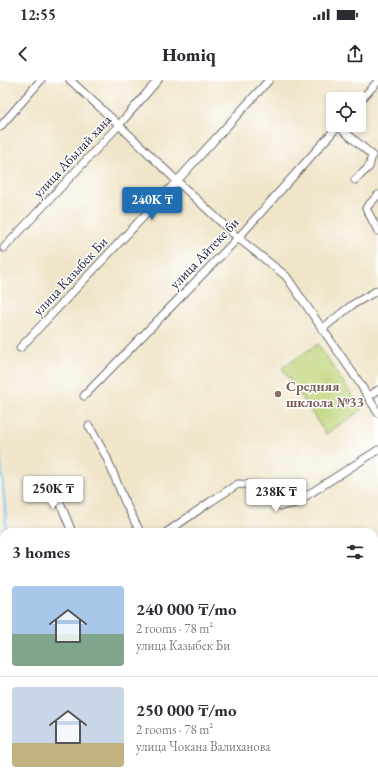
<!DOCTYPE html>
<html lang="en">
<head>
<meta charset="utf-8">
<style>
	:root { --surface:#fff; --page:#f7f7f7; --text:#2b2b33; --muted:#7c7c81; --line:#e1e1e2; --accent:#1f6fb2 }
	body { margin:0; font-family:"EB Garamond",serif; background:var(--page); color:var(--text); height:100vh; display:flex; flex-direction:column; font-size:15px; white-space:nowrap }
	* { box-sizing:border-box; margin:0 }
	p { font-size:13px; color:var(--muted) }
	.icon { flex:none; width:22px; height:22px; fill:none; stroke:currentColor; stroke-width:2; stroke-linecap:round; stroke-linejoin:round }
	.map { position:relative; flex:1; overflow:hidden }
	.sheet { position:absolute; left:0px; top:448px; width:378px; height:256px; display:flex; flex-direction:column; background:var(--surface); border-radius:12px 12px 0 0; box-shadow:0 2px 6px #0003 }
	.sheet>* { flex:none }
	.fabs { position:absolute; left:326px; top:12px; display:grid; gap:8px }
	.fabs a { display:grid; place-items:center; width:40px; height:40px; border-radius:4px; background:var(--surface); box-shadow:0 2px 6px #0003; font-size:20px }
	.price { position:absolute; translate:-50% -34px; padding:0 9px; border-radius:4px; background:#fff; color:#222; font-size:13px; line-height:26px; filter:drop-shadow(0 1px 2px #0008) }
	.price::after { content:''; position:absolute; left:50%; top:24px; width:12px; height:9px; margin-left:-6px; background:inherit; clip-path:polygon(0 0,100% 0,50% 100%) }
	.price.active { background:var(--accent); color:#fff }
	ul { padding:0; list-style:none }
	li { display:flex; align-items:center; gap:12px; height:100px; padding:0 12px }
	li+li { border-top:1px solid var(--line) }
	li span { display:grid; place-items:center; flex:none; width:112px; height:80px; border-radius:4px; color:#555 }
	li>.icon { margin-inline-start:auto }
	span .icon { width:48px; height:48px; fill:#fffc; stroke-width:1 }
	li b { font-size:17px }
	h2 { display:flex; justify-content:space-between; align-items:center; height:48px; padding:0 12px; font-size:17px }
	.status { display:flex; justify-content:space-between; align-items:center; height:28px; padding:0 20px; background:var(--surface); direction:ltr }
	.status svg { height:11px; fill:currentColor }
	header { display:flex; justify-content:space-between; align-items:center; height:52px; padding:0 12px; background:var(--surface); font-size:18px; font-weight:800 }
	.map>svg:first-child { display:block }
	.green { fill:#bed57a; stroke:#707c5a }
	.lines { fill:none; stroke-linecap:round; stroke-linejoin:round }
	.stream { stroke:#71bcea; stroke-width:2 }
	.minor-casing { stroke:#6a666d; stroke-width:9 }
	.major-casing { stroke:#6a666d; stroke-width:11 }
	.minor { stroke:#fff; stroke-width:7 }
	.major { stroke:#fff; stroke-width:9 }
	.education-dot { fill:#8d6e63; stroke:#fff; stroke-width:1.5 }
	.labels { text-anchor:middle; stroke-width:3; stroke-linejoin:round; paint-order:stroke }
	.street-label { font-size:14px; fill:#22223b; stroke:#fff }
	.education-label { font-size:14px; font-weight:bold; fill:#785e54; stroke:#fff; text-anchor:start }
</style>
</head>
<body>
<div class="status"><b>12:55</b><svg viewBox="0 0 49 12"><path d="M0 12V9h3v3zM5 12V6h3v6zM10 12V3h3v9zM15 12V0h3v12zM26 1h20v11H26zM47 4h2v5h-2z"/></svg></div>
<header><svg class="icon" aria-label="back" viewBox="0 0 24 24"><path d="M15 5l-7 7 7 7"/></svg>Homiq<svg class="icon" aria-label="share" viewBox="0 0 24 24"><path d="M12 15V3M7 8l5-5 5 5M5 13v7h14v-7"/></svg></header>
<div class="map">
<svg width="378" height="704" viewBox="0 0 378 704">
	<rect width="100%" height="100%" fill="#fff"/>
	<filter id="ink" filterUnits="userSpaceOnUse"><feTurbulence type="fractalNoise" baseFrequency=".025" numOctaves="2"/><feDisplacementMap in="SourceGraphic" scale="8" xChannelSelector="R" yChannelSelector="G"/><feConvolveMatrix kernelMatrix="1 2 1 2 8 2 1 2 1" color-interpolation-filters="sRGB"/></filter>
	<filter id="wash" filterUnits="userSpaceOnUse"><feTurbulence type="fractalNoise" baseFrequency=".012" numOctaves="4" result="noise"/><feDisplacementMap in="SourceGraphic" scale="16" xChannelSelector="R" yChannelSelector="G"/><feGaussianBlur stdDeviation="0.9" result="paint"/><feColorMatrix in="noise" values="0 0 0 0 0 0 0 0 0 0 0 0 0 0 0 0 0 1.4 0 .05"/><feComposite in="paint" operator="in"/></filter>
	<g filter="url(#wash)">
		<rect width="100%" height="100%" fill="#f0e5c9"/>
		<polygon class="green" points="318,264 362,330 326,354 282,288"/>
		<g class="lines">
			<polyline class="stream" points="0,372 5,427 6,446 0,460"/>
		</g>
	</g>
	<g filter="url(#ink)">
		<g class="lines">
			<g class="minor-casing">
				<g id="minor">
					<polyline points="70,0 119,45 177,101 238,158 286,196 359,302 378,333"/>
					<polyline points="359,22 378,1"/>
					<polyline points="338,46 372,75 369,87 355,100"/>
					<polyline points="0,47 41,0"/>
					<polyline points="378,115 366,128 378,151"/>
					<polyline points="4,168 119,45 158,0"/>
					<polyline points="322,249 352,225 378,210"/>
					<polyline points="20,268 177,101 269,0"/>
					<polyline points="84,316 238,158 339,45"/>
					<polyline points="368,317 378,310"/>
					<polyline points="89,346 106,376 125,422 140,452"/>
					<polyline points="51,400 72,452"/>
					<polyline points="167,452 210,422 238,404 256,405 281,426 295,423 378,370"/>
					<polyline points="0,541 4,539"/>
					<polyline points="0,573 4,576"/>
					<polyline points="374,600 378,598"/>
					<polyline points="54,700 56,704"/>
					<polyline points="139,700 139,704"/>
					<polyline points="229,700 231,704"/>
					<polyline points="335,700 338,704"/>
					<polyline points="365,704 371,700"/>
				</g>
			</g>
			<g class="major-casing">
				<g id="major">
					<polyline points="374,478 378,476"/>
					<polyline points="8,704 16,700"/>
				</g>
			</g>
			<use href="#minor" class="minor"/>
			<use href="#major" class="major"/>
		</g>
	</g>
	<circle class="education-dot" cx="278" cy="314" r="4"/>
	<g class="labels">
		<g class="street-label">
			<text transform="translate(72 76) rotate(-47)" y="5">улица Абылай хана</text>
			<text transform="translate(204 173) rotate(-46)" y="5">улица Айтеке би</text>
			<text transform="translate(70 196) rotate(-47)" y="5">улица Казыбек Би</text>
		</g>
		<g class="education-label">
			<text x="286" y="311">Средняя<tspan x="286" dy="16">шклола №33</tspan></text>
		</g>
	</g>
</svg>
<div class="fabs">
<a><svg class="icon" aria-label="locate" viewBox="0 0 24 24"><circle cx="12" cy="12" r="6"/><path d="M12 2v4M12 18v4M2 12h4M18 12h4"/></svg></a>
</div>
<b class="price active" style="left:152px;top:141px">240K ₸</b>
<b class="price" style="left:53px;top:430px">250K ₸</b>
<b class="price" style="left:276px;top:433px">238K ₸</b>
<section class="sheet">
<h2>3 homes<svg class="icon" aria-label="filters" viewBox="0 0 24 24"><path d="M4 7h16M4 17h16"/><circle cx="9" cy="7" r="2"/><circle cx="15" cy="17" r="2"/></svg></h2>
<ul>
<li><span style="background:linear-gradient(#a9c7e8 60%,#7fa58c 0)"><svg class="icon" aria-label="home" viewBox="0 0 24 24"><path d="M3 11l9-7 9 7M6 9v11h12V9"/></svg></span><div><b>240 000 ₸/mo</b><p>2 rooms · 78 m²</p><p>улица Казыбек Би</p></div></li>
<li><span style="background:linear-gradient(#c9d6e8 70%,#c2b280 0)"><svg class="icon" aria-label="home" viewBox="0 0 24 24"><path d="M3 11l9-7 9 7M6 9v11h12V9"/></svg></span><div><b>250 000 ₸/mo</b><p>2 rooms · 78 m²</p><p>улица Чокана Валиханова</p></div></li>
</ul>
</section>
</div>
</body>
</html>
